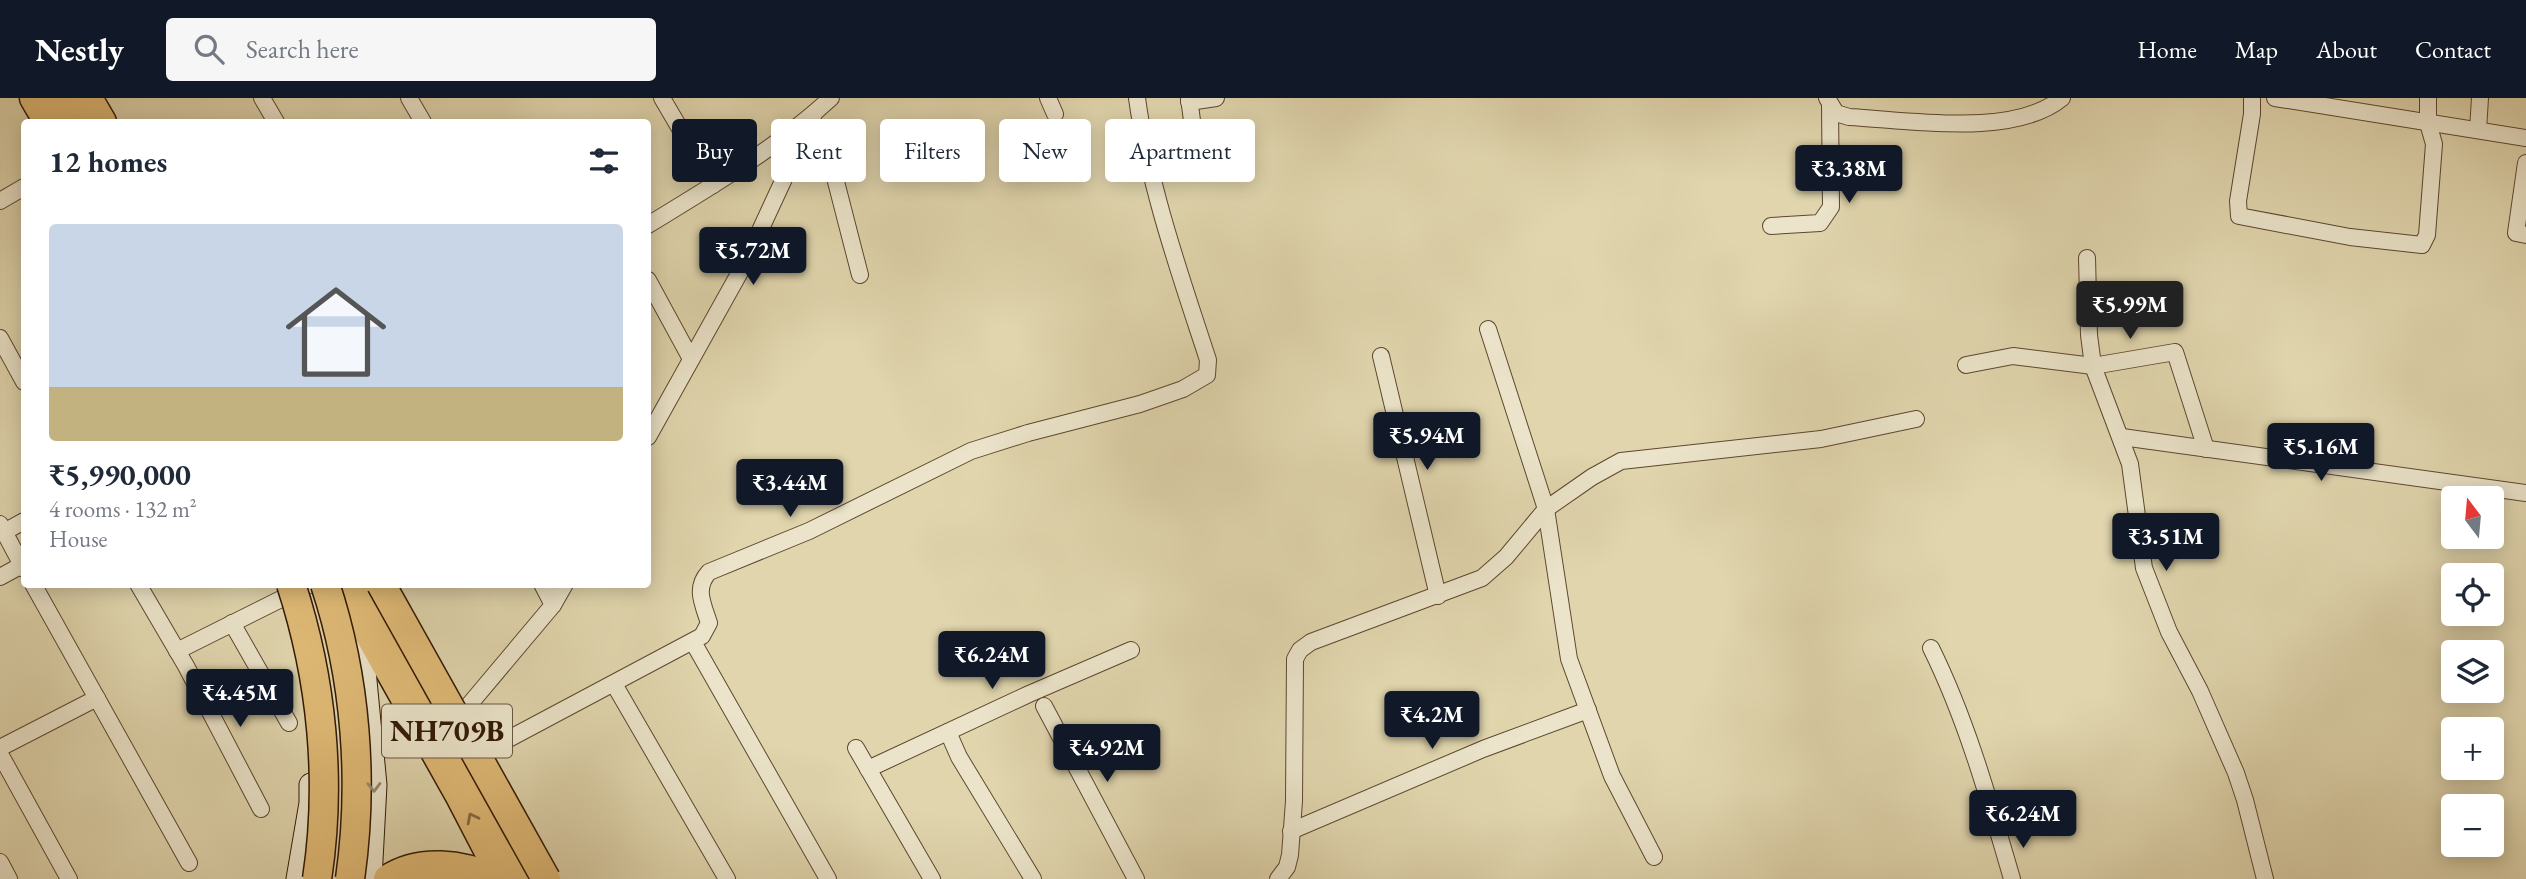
<!DOCTYPE html>
<html lang="en">
<head>
<meta charset="utf-8">
<style>
	:root { --surface:#fff; --page:#f6f6f7; --text:#1f2937; --muted:#747a83; --line:#e0e1e3; --accent:#111827 }
	body { margin:0; font-family:"EB Garamond",serif; background:var(--page); color:var(--text); height:100vh; display:flex; flex-direction:column; font-size:26px; white-space:nowrap }
	* { box-sizing:border-box; margin:0 }
	p { font-size:23px; color:var(--muted) }
	.icon { flex:none; width:38px; height:38px; fill:none; stroke:currentColor; stroke-width:2; stroke-linecap:round; stroke-linejoin:round }
	.map { position:relative; flex:1; overflow:hidden }
	.details { position:absolute; left:21px; top:21px; width:630px; height:469px; display:flex; flex-direction:column; background:var(--surface); border-radius:7px; box-shadow:0 4px 18px #0003 }
	.details>* { flex:none }
	.top-card { position:absolute; left:672px; top:21px; width:665px; height:63px; display:flex; gap:14px }
	.needle { width:46px; rotate:344deg }
	.buttons { position:absolute; left:2441px; top:388px; display:grid; gap:14px }
	.buttons a { display:grid; place-items:center; width:63px; height:63px; border-radius:7px; background:var(--surface); box-shadow:0 4px 18px #0003; font-size:35px }
	.price { position:absolute; translate:-50% -60px; padding:0 16px; border-radius:7px; background:var(--accent); color:#fff; font-size:23px; line-height:46px; filter:drop-shadow(0 2px 4px #0008) }
	.price::after { content:''; position:absolute; left:50%; top:42px; width:21px; height:16px; margin-left:-10px; background:inherit; clip-path:polygon(0 0,100% 0,50% 100%) }
	.price.active { background:#222; color:#fff }
	ul { padding:0; list-style:none }
	li { display:grid; align-content:center; gap:14px; height:371px; padding:0 28px }
	li+li { border-top:2px solid var(--line) }
	li span { display:grid; place-items:center; height:217px; border-radius:7px; color:#555 }
	li>.icon { margin-inline-start:auto }
	span .icon { width:126px; height:126px; fill:#fffc; stroke-width:1 }
	li b { font-size:30px }
	h2 { display:flex; justify-content:space-between; align-items:center; height:84px; padding:0 28px; font-size:30px }
	.pill { padding:0 24px; border-radius:7px; background:var(--surface); box-shadow:0 4px 18px #0003; font-size:24px; line-height:63px }
	.pill.active { background:var(--accent); color:#fff }
	header { display:flex; align-items:center; gap:42px; box-sizing:border-box; height:98px; padding:0 35px; background:var(--accent); color:#fff }
	header strong { font-size:33px }
	nav { display:flex; gap:38px; margin-inline-start:auto; font-size:24px }
	.search { width:490px; height:63px; background:var(--page); display:flex; align-items:center; gap:18px; box-sizing:border-box; padding:0 24px; border-radius:7px; color:var(--muted); font-size:26px }
	.map>svg:first-child { display:block }
	.lines { fill:none; stroke-linecap:round; stroke-linejoin:round }
	.street-casing { stroke:#5d472e; stroke-width:18 }
	.secondary-casing { stroke:#311804; stroke-width:25 }
	.highway-casing { stroke:#311804; stroke-width:31 }
	.street { stroke:#ebe4ca; stroke-width:16 }
	.secondary { stroke:#ebe4ca; stroke-width:23 }
	.highway { stroke:#e0ba76; stroke-width:28 }
	.highway-bridge-casing { stroke:#311804; stroke-width:31; stroke-linecap:butt }
	.highway-bridge { stroke:#e0ba76; stroke-width:28 }
	.oneway { stroke:#978871 }
	.oneway2 { stroke:#88693d }
	.labels { text-anchor:middle; stroke-width:7; stroke-linejoin:round; paint-order:stroke }
	.shield { fill:#ebe4ca; stroke:#69553f; stroke-width:2 }
	.shield-label { font-size:30px; font-weight:bold; fill:#311804 }
</style>
</head>
<body>
<header>
<strong>Nestly</strong>
<div class="search"><svg class="icon" aria-label="search" viewBox="0 0 24 24"><circle cx="10" cy="10" r="6"/><path d="M15 15l6 6"/></svg>Search here</div>
<nav><a>Home</a><a>Map</a><a>About</a><a>Contact</a></nav>
</header>
<div class="map">
<svg width="2526" height="781" viewBox="0 0 2526 781">
	<rect width="100%" height="100%" fill="#e0d5ad"/>
	<filter id="stains"><feTurbulence type="fractalNoise" baseFrequency=".00286" numOctaves="4"/><feColorMatrix values="0 0 0 0 .2 0 0 0 0 .09 0 0 0 0 .02 0 0 0 .5 -.17"/></filter>
	<radialGradient id="worn" r=".72"><stop offset=".6" stop-color="#630" stop-opacity="0"/><stop offset="1" stop-color="#630" stop-opacity=".3"/></radialGradient>
	<g class="lines">
		<g class="street-casing">
			<g id="street">
				<polyline points="262,0 276,24"/>
				<polyline points="409,0 423,24"/>
				<polyline points="662,0 713,87"/>
				<polyline points="1048,0 1055,16"/>
				<polyline points="1189,0 1193,30"/>
				<path d="M 1827,0 L 1836,15 L 1849,19 C 1910,22 2013,40 2062,0"/>
				<polyline points="2252,0 2252,16 2238,103 2239,118 2350,139 2422,147 2427,137 2434,46 2428,25 2428,0"/>
				<polyline points="2275,0 2526,40"/>
				<polyline points="1189,4 1216,0"/>
				<polyline points="2478,32 2480,0"/>
				<polyline points="804,38 833,72 860,177"/>
				<polyline points="2526,65 2516,135 2526,137"/>
				<polyline points="0,103 24,89"/>
				<path d="M 648,127 C 710,89 777,50 831,0"/>
				<polyline points="1771,128 1820,125 1831,109 1830,8"/>
				<polyline points="2087,160 2089,237 2093,268 2130,366 2144,470 2169,534 2200,593 2236,675 2245,702 2265,781"/>
				<polyline points="648,182 691,261"/>
				<polyline points="1488,231 1546,411 1569,561 1612,678 1654,759"/>
				<polyline points="0,240 24,284"/>
				<polyline points="1381,258 1438,498"/>
				<polyline points="1966,267 2013,258 2093,268 2175,254 2206,351"/>
				<polyline points="648,339 745,165 814,16"/>
				<polyline points="2122,339 2526,395"/>
				<polyline points="0,426 24,471"/>
				<polyline points="4,434 24,423"/>
				<polyline points="0,479 22,467"/>
				<polyline points="33,486 189,765"/>
				<polyline points="138,486 186,568 261,711"/>
				<polyline points="542,486 553,507"/>
				<polyline points="232,525 289,625"/>
				<polyline points="693,544 828,781"/>
				<path d="M 1931,550 C 1967,623 1989,702 2012,781"/>
				<polyline points="177,553 311,486"/>
				<polyline points="614,586 727,781"/>
				<polyline points="1044,608 1136,781"/>
				<polyline points="453,626 553,507 565,486"/>
				<polyline points="948,634 959,659 1033,781"/>
				<polyline points="0,650 97,600"/>
				<polyline points="856,650 932,781"/>
				<polyline points="0,656 69,781"/>
				<path d="M 471,661 L 702,538 L 709,525 C 703,506 694,490 709,474 L 809,433 L 971,353 L 1028,335 L 1140,306 L 1183,291 L 1207,277 L 1208,262 C 1180,176 1149,89 1137,0"/>
				<polyline points="868,671 1029,596 1131,552"/>
				<polyline points="1291,733 1483,651 1588,612"/>
				<polyline points="0,764 9,781"/>
				<polyline points="1278,781 1287,769 1290,757 1294,703 1295,561 1300,552 1311,544 1482,480 1506,459 1546,411 1592,379 1621,363 1821,341 1916,321"/>
			</g>
		</g>
		<g class="secondary-casing">
			<g id="secondary">
				<polyline points="359,520 375,687 370,781"/>
				<polyline points="298,781 311,705 311,687"/>
			</g>
		</g>
		<g class="highway-casing">
			<g id="highway">
				<polyline points="34,0 48,24"/>
				<polyline points="63,0 77,24"/>
				<polyline points="88,0 102,24"/>
				<polyline points="341,486 461,700 503,781"/>
				<polyline points="363,486 476,683 529,781"/>
				<path d="M 388,781 C 420,760 462,766 496,781"/>
			</g>
		</g>
		<use href="#street" class="street"/>
		<use href="#secondary" class="secondary"/>
		<use href="#highway" class="highway"/>
		<g class="highway-bridge-casing">
			<g id="highway-bridge">
				<path d="M 291,486 C 322,581 332,683 317,781"/>
				<path d="M 325,486 C 356,579 364,684 350,781"/>
				<polyline points="381,486 546,781"/>
			</g>
		</g>
		<use href="#highway-bridge" class="highway-bridge"/>
	</g>
	<defs><path id="oneway-chevron" d="M-2-3.5L2.5 0L-2 3.5" fill="none" stroke-width="1.6" stroke-linecap="round" stroke-linejoin="round" transform="scale(1.75)"/></defs>
	<use class="oneway" href="#oneway-chevron" transform="translate(374 689) rotate(89)"/>
	<use class="oneway2" href="#oneway-chevron" transform="translate(472 720) rotate(-117)"/>
	<g class="labels">
		<rect class="shield" x="382" y="606.5" width="130" height="53" rx="5"/>
		<g class="shield-label">
			<text x="447" y="643">NH709B</text>
		</g>
	</g>
	<rect width="100%" height="100%" filter="url(#stains)"/>
	<rect width="100%" height="100%" fill="url(#worn)"/>
</svg>
<div class="buttons">
<a><svg class="needle" viewBox="-14 -14 28 28"><path d="M0-13l5 13h-10z" fill="#e53935"/><path d="M0 13l5-13h-10z" fill="#747a83"/></svg></a>
<a><svg class="icon" aria-label="locate" viewBox="0 0 24 24"><circle cx="12" cy="12" r="6"/><path d="M12 2v4M12 18v4M2 12h4M18 12h4"/></svg></a>
<a><svg class="icon" aria-label="layers" viewBox="0 0 24 24"><path d="M12 4l9 5-9 5-9-5zM3 14l9 5 9-5"/></svg></a>
<a>+</a>
<a>−</a>
</div>
<b class="price" style="left:1849px;top:107px">₹3.38M</b>
<b class="price" style="left:753px;top:189px">₹5.72M</b>
<b class="price active" style="left:2130px;top:243px">₹5.99M</b>
<b class="price" style="left:1427px;top:374px">₹5.94M</b>
<b class="price" style="left:2321px;top:385px">₹5.16M</b>
<b class="price" style="left:790px;top:421px">₹3.44M</b>
<b class="price" style="left:2166px;top:475px">₹3.51M</b>
<b class="price" style="left:992px;top:593px">₹6.24M</b>
<b class="price" style="left:240px;top:631px">₹4.45M</b>
<b class="price" style="left:1432px;top:653px">₹4.2M</b>
<b class="price" style="left:1107px;top:686px">₹4.92M</b>
<b class="price" style="left:2023px;top:752px">₹6.24M</b>
<div class="top-card">
<a class="pill active">Buy</a>
<a class="pill">Rent</a>
<a class="pill">Filters</a>
<a class="pill">New</a>
<a class="pill">Apartment</a>
</div>
<section class="details">
<h2>12 homes<svg class="icon" aria-label="filters" viewBox="0 0 24 24"><path d="M4 7h16M4 17h16"/><circle cx="9" cy="7" r="2"/><circle cx="15" cy="17" r="2"/></svg></h2>
<ul>
<li><span style="background:linear-gradient(#c9d6e8 75%,#c2b280 0)"><svg class="icon" aria-label="home" viewBox="0 0 24 24"><path d="M3 11l9-7 9 7M6 9v11h12V9"/></svg></span><div><b>₹5,990,000</b><p>4 rooms · 132 m²</p><p>House</p></div></li>
</ul>
</section>
</div>
</body>
</html>
